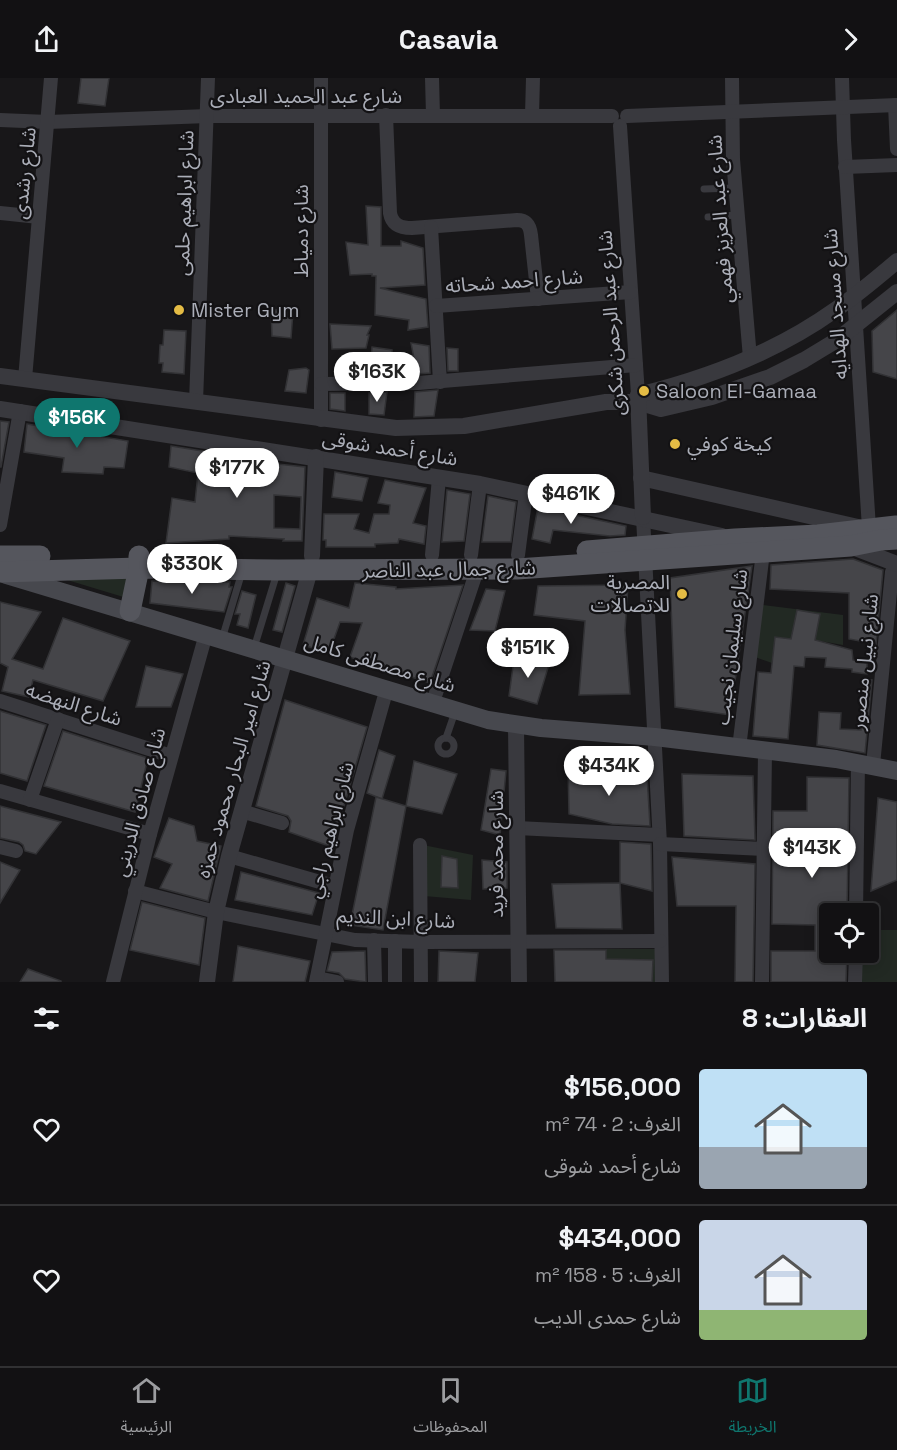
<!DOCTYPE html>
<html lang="ar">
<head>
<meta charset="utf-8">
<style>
	:root { --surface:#121113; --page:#1b1a1c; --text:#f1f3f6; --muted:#9c9da0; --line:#313133; --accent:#0f766e }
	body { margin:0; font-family:"Space Grotesk","Noto Sans Arabic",sans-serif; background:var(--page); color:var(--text); direction:rtl; height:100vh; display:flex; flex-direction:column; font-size:22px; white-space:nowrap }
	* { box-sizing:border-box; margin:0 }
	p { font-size:20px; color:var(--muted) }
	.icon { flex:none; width:33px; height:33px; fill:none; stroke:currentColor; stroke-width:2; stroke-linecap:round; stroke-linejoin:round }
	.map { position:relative; height:904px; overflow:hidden; direction:ltr }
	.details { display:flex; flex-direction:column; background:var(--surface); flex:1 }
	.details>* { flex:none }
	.fabs { position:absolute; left:819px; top:825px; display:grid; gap:12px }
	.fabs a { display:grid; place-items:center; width:60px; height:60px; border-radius:6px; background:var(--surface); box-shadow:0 3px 15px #0003,0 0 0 2px var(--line); font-size:30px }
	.price { position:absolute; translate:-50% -51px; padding:0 14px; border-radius:21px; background:#fff; color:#222; font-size:20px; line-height:39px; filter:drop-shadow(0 2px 3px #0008) }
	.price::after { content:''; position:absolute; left:50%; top:36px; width:18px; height:14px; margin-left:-9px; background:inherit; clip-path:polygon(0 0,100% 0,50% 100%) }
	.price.current { background:var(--accent); color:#fff }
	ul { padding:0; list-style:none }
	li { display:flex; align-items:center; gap:18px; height:150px; padding:0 30px }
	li+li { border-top:2px solid var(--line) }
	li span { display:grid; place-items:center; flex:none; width:168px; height:120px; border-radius:6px; color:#555 }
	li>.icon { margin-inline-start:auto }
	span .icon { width:72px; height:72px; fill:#fffc; stroke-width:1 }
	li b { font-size:26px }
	h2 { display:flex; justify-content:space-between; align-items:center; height:72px; padding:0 30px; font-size:26px }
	header { display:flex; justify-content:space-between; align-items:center; height:78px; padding:0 30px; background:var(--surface); font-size:27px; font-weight:600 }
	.menu { display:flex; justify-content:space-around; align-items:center; height:84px; border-top:2px solid var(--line); background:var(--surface); font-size:16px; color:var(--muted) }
	.menu a { display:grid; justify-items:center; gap:3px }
	.menu .current { color:var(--accent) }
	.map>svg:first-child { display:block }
	.green { fill:#222923 }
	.building { fill:#454549; stroke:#323235; stroke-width:1.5; fill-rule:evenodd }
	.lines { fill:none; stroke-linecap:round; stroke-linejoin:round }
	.service { stroke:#39393e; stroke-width:7 }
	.minor { stroke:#39393e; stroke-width:14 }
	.tertiary { stroke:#39393e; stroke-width:16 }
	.secondary { stroke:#47484e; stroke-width:18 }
	.primary { stroke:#55565d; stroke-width:21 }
	.poi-dot { fill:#e4bc45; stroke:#131214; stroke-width:2 }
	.labels { text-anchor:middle; stroke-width:4.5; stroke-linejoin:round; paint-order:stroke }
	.street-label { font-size:20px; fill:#abaeb8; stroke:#131214 }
	.poi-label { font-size:20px; fill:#abaeb8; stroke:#131214; text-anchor:start }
</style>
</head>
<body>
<header><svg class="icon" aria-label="forward" viewBox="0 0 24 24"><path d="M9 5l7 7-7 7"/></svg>Casavia<svg class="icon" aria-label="share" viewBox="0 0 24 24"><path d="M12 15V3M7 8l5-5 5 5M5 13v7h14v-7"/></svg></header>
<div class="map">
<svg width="897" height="904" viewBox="0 0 897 904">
	<rect width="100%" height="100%" fill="#181719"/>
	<g class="green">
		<polygon points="131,493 130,521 54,498"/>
		<polygon points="763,527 843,537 843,567 814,562 812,579 804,579 806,563 775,559 772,585 755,579"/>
		<polygon points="423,767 473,777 471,822 424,818"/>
		<polygon points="869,852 897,852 897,904 862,904 862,875 868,874"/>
		<polygon points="606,871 662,871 662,904 653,904 653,882 606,882"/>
	</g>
	<g class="building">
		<polygon points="81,0 109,0 105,28 78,25"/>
		<polygon points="366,128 381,129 381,168 401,168 401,163 423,170 425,207 380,210 426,221 428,249 408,252 409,242 375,237 376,198 372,198 372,196 350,197 346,164 368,167"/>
		<polygon points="271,231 293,234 291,260 272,258"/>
		<polygon points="897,232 897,301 873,294 872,253"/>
		<polygon points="330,246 371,248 367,257 369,257 366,270 332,271"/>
		<polygon points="164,252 186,253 184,296 162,294 163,285 159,285 160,267 163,267"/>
		<polygon points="411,265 429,268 430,295 417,296"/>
		<polygon points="372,269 392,272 392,296 370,296"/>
		<polygon points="447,270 458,271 458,293 448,293"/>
		<polygon points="306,290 309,292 306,315 285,313 289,292"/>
		<polygon points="438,312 434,338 414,339 415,314"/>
		<polygon points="387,314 384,337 369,336 369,315"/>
		<polygon points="330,315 345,315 345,333 330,331"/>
		<polygon points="0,343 9,344 1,389 0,389"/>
		<polygon points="27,346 128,363 124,390 104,389 103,396 62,394 64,380 24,374"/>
		<path d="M 171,368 L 278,385 L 277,386 L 305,389 L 302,463 L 283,463 L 284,461 L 229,458 L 229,461 L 166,465 L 172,420 L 195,424 L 198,395 L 169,389 ZM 274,417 L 301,419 L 300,451 L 274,450 Z"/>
		<polygon points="335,394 368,400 362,423 332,419"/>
		<polygon points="385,402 426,410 413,445 426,448 424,466 399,461 398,465 375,466 375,469 326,469 326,462 323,462 324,436 359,436 354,451 369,455 374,436 389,436 390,427 378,425"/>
		<polygon points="447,412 470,416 464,463 442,464"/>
		<polygon points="488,418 516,424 511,464 482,464"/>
		<polygon points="538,429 626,448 625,457 610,458 553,452 550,465 532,461"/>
		<polygon points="853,481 883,492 876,566 849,561 849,515 770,511 771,487"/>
		<polygon points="752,488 730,637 675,629 670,500"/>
		<polygon points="152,503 230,504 229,509 232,509 224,534 150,525"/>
		<polygon points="286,505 295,508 282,554 273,552"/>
		<polygon points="355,505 396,509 396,511 463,507 430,605 350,579 362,545 340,544 329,575 303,567 317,520 349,530"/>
		<polygon points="628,507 625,552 630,616 579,617 585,543 534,537 538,508"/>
		<polygon points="486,511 505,513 495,553 470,552"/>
		<polygon points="242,513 256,517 248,550 237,547 240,536 235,536"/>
		<polygon points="0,524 41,534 12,581 43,591 63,540 130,563 103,623 33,602 29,619 2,613 8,589 0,585"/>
		<polygon points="797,532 820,536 815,562 852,572 853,582 867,585 867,596 852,594 852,591 825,589 826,580 805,579 804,589 794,588 788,661 753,658 758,594 771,595 775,559 791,561"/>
		<polygon points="514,581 550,583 537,626 509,618"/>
		<polygon points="146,588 183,596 171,629 136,629"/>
		<polygon points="864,601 872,602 865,675 817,667 819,634 841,635 840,651 861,652"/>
		<polygon points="285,622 367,649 332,769 289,754 291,743 288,738 256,728"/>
		<polygon points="0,633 46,647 27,703 0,695"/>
		<polygon points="63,653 148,680 135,734 44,708"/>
		<polygon points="379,672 395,678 382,721 367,715"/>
		<polygon points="414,683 457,696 442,736 406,728"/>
		<polygon points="568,690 647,697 650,748 612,746 569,736"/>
		<polygon points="491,691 506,693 500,757 481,752"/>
		<polygon points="682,696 753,698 755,762 684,758"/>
		<polygon points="807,699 849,700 847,836 830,836 830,874 847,874 846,904 771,904 771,873 815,873 815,847 772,846 773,733 807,733"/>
		<polygon points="376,719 406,728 383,852 350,847"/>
		<polygon points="878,720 897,724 897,802 871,813"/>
		<polygon points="0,728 61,744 36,776 25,773 23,767 19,764 0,760"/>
		<polygon points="169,740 194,748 197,763 221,768 208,823 160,810 172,786 154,779"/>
		<polygon points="620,764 651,766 652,813 620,805"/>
		<polygon points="442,778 457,781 458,810 441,809"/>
		<polygon points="672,779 755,786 753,904 735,904 736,828 677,828"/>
		<polygon points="482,782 507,784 507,810 483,811"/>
		<polygon points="0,784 20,792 0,825"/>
		<polygon points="241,794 319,815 312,837 235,822"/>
		<polygon points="620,805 622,851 556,850 552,806"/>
		<polygon points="142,824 205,840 199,887 130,872"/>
		<polygon points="238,868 310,883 305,904 233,904"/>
		<polygon points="554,872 606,872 606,881 653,882 652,904 555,904"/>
		<polygon points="365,873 366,904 345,901 339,895 327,893 332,874"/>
		<polygon points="439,873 478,875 475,904 438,904"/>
		<polygon points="28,891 61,903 61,904 20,904"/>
	</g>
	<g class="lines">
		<g class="service">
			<polyline points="704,111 735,110"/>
			<polyline points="708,139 737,137"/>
			<polyline points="222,561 242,494"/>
			<polyline points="254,570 277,495"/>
			<circle cx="446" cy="668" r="8"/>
			<polyline points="446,660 455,634"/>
		</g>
		<g class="minor">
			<polyline points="321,0 321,342"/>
			<polyline points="432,0 433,37"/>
			<polyline points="732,0 733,81 750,280"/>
			<polyline points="842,0 844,62 869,450"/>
			<polyline points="895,27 897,71"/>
			<path d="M 386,37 L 390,135 C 392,147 401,150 412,150 L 517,142 C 527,142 530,148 531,157 L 538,221"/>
			<polyline points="532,37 533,0"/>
			<polyline points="627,38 897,27"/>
			<polyline points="0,42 48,44 208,38 612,38"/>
			<polyline points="620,48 638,317"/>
			<polyline points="845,89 897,87"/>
			<polyline points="0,135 39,139"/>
			<polyline points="431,149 440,304"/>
			<polyline points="436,228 631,214"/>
			<polyline points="25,301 51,0"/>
			<polyline points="321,306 418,305 636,287"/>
			<polyline points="196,324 208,0"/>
			<polyline points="643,439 660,766 662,904"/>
			<polyline points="0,447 20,333"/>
			<polyline points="432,477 439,400"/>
			<polyline points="471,477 480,406"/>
			<polyline points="518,477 526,415"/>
			<polyline points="0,623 171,678"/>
			<polyline points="433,624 477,492"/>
			<polyline points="739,670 763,474"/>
			<polyline points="873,687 892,494 896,485"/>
			<polyline points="0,713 150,756"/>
			<polyline points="30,722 58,641"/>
			<polyline points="241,733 282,745"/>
			<polyline points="517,750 659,757"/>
			<polyline points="660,766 764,771"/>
			<polyline points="420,767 421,904"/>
			<polyline points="0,769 16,773"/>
			<polyline points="229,778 334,808"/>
			<polyline points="135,813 216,834 355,862 421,864 660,863"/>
			<polyline points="856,836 858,684"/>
			<polyline points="374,862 375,904"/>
			<polyline points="395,863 395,904"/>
			<polyline points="317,900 337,904"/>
			<polyline points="113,904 150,756 206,556"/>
			<polyline points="316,904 347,752 387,610"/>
			<polyline points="762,904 765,673"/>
			<polyline points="855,904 856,874"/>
		</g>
		<g class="tertiary">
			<polyline points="0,298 396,350 464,348 606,324 638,324 661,331 712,319 770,299 804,282 837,262 897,214"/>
			<polyline points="0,331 480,406 722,458"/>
			<polyline points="641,400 858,449"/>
			<path d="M 643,439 L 638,317 C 708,300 776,274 835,232 C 857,217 877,200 897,183"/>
			<polyline points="850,468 897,486"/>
			<polyline points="312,478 316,379"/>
			<polyline points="516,648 519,904"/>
			<polyline points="207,904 216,834 229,778 310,492"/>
		</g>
		<polyline class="secondary" points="6,497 488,642 541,650 655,659 836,681 897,693"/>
		<g class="primary">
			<polyline points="587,473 735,461 818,457 896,448"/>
			<polyline points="0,478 40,478"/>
			<polyline points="0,494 139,490 278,492 517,491 851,468 881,462 897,461"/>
			<polyline points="130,533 139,490 139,478"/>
		</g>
	</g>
	<g class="poi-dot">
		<circle cx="179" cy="232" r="6"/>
		<circle cx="644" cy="313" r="6"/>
		<circle cx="675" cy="366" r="6"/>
		<circle cx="682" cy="516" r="6"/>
	</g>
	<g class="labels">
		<g class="street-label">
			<text x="306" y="25">شارع عبد الحميد العبادى</text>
			<text transform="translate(24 95) rotate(-84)" y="7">شارع رشدى</text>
			<text transform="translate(184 125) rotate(-88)" y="7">شارع ابراهيم حلمى</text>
			<text transform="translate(720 141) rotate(-94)" y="7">شارع عبد العزيز فهمي</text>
			<text transform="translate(301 153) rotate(-90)" y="7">شارع دمياط</text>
			<text transform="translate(514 203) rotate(-4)" y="7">شارع احمد شحاته</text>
			<text transform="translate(835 226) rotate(-94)" y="7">شارع مسجد الهدايه</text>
			<text transform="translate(611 245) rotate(-94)" y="7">شارع عبد الرحمن شكرى</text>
			<text transform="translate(390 370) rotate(9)" y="7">شارع أحمد شوقى</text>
			<text transform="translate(449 491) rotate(-1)" y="7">شارع جمال عبد الناصر</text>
			<text transform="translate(731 569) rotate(-83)" y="7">شارع سليمان نجيب</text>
			<text transform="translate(864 584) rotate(-84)" y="7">شارع نبيل منصور</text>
			<text transform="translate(380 585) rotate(17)" y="7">شارع مصطفى كامل</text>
			<text transform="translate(74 626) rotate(18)" y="7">شارع النهضه</text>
			<text transform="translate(233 691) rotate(-74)" y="7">شارع امير البحار محمود حمزه</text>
			<text transform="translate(139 724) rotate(-75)" y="7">شارع صادق الدريني</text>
			<text transform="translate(330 752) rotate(-76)" y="7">شارع ابراهيم راجي</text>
			<text transform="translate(496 776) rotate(-90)" y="7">شارع محمد فريد</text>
			<text transform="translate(396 840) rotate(3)" y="7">شارع ابن النديم</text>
		</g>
		<g class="poi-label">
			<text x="191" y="239">Mister Gym</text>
			<text x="656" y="320">Saloon El-Gamaa</text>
			<text x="687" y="373">كيخة كوفي</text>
			<text x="670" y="511" text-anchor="end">المصرية<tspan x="670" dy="23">للاتصالات</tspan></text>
		</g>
	</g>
</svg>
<div class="fabs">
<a><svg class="icon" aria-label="locate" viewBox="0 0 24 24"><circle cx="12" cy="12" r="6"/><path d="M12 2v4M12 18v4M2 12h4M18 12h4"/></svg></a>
</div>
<b class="price" style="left:377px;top:325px">$163K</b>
<b class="price current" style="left:77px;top:371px">$156K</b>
<b class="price" style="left:237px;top:421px">$177K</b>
<b class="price" style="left:571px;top:447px">$461K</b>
<b class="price" style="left:192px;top:517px">$330K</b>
<b class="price" style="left:528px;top:601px">$151K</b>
<b class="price" style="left:609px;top:719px">$434K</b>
<b class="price" style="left:812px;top:801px">$143K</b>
</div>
<section class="details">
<h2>العقارات: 8<svg class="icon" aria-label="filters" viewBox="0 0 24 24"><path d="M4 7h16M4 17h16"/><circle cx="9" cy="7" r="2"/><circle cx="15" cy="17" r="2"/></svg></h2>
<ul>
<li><span style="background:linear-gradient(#bfe0f5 65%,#9aa5b1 0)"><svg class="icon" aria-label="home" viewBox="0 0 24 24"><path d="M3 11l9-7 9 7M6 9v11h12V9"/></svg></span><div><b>$156,000</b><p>الغرف: 2 · 74 m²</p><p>شارع أحمد شوقى</p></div><svg class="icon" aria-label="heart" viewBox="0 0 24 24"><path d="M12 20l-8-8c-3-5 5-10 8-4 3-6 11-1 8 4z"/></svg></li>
<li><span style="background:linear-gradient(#c9d6e8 75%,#8fb573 0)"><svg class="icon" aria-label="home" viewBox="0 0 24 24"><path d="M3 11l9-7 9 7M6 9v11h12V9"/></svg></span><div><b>$434,000</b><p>الغرف: 5 · 158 m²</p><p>شارع حمدى الديب</p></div><svg class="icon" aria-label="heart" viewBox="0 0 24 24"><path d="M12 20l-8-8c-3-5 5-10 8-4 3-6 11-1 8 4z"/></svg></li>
</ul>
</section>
<nav class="menu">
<a class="current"><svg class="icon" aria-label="map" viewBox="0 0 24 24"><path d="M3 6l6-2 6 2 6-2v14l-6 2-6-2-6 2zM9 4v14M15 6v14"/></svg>الخريطة</a>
<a><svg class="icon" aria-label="saved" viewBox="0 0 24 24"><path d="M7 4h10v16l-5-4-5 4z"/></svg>المحفوظات</a>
<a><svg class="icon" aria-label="home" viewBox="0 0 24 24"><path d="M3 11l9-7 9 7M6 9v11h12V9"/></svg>الرئيسية</a>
</nav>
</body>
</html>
